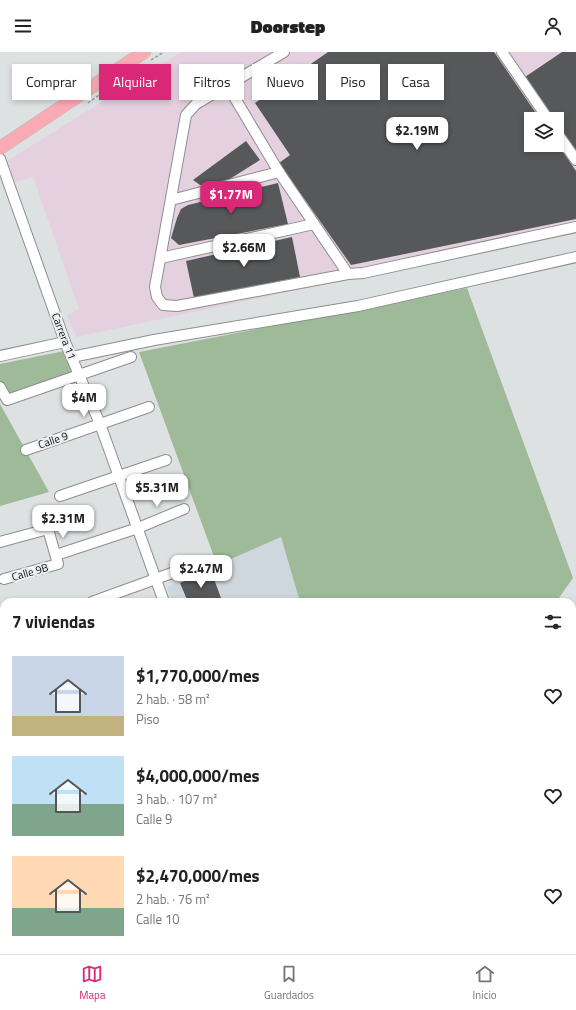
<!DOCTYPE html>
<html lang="es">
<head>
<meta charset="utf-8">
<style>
	:root { --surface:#fff; --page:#f2f2f2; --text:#222; --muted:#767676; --line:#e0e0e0; --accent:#db2777 }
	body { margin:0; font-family:"Titillium Web",sans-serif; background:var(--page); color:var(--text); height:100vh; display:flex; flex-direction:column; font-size:15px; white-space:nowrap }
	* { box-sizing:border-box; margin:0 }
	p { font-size:13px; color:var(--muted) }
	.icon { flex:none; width:22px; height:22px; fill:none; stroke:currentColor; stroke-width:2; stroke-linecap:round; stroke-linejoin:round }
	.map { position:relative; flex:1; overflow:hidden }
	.drawer { position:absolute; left:0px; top:546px; width:576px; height:356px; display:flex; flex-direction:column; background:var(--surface); border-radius:12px 12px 0 0; box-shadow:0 2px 6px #0003 }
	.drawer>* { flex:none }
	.hud { position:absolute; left:12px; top:12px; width:552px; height:36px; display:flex; gap:8px }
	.controls { position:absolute; left:524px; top:60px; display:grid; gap:8px }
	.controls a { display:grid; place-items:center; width:40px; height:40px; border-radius:0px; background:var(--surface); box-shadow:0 2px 6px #0003; font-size:20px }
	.price { position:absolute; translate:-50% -34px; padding:0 9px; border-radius:8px; background:#fff; color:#222; font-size:13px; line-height:26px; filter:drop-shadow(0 1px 2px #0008) }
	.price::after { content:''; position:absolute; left:50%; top:24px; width:12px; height:9px; margin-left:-6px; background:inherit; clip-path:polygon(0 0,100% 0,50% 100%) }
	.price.active { background:var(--accent); color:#fff }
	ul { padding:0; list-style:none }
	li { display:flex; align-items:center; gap:12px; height:100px; padding:0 12px }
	li span { display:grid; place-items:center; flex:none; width:112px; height:80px; border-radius:0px; color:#555 }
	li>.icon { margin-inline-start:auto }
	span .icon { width:48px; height:48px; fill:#fffc; stroke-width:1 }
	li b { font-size:17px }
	h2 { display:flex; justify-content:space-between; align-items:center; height:48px; padding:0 12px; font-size:17px }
	.chip { padding:0 14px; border-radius:0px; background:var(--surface); box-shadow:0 2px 6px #0003; font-size:14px; line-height:36px }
	.chip.active { background:var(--accent); color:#fff }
	header { display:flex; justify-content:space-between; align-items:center; height:52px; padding:0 12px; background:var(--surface); font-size:18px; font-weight:800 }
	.tabs { display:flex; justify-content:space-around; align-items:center; height:56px; border-top:1px solid var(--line); background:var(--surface); font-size:11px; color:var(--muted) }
	.tabs a { display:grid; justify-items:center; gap:2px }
	.tabs .active { color:var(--accent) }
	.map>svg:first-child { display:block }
	.built { fill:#cfd7de }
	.industrial { fill:#e4d0de; fill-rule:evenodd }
	.green { fill:#9fba98 }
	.water { fill:#6c85ba }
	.building { fill:#56585a }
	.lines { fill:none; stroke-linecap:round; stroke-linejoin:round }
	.minor-casing { stroke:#8c8e8f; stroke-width:12 }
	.major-casing { stroke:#bdbdbe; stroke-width:14 }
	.path { stroke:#999c9d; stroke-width:1.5; stroke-dasharray:3 2; stroke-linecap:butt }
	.minor { stroke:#fff; stroke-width:10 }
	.major { stroke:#faaab3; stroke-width:13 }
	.labels { text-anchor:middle; stroke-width:4; stroke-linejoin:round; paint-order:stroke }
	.street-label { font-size:11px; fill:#141516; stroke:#eceef0 }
</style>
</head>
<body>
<header><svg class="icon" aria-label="menu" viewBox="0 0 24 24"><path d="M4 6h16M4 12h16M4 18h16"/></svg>Doorstep<svg class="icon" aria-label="person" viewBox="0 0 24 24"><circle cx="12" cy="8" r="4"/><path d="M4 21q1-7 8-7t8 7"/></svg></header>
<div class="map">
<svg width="576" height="902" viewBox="0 0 576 902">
	<rect width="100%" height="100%" fill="#dee1e2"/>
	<polygon class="built" points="281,485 300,550 172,550 167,535"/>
	<path class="industrial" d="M 181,0 L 576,0 L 576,179 L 76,285 L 67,263 L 79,257 L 33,125 L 15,130 L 7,109 ZM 531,67 L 557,67 L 557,93 L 531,93 Z"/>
	<g class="green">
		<polygon points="467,236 573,526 556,550 300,550 281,485 217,513 139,300"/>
		<polygon points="64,299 72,322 6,345 0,332 0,312"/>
		<polygon points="0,352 49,440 0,454"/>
		<polygon points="148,898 179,898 185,902 135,902"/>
	</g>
	<polygon class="water" points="0,699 4,700 4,769 0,768"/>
	<g class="building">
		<polygon points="328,0 494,0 540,67 531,67 531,93 557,93 557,91 576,119 576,167 351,213 279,111 290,103 255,51"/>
		<polygon points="562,0 576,0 576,101 557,73 557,67 553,67 525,25"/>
		<polygon points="246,89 260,108 225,130 200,133 193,128"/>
		<polygon points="278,131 288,172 179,193 171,186 177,166 181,157 188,153"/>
		<polygon points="292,185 300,225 194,246 186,209"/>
		<polygon points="211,519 221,546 210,550 188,550 180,531"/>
	</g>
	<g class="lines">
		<g class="minor-casing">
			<g id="minor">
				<polyline points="284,0 196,52 186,63 155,235 157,245 163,253 177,254 348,222 363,221 576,175"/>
				<polyline points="502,0 548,67"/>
				<polyline points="227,33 279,120 348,222"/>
				<polyline points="557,81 576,108"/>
				<polyline points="0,107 65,290 100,372 164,550"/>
				<polyline points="171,148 279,120"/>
				<polyline points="161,206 314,172"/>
				<polyline points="0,304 65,290"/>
				<polyline points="72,305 154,288 358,254 576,205"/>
				<polyline points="0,335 7,348 131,305"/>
				<polyline points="26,398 149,355"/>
				<polyline points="60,444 166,408"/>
				<polyline points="0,490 48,477 58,512 4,527"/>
				<polyline points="56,503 138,476 184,457"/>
				<polyline points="92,550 205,509"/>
				<polyline points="0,584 4,583"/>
				<polyline points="0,597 4,609"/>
				<polyline points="572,744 576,747"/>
				<polyline points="572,760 576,762"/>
				<polyline points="572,790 576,782"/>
				<polyline points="0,794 4,793"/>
				<polyline points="0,868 4,868"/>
				<polyline points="92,898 92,902"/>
				<polyline points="226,898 232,902"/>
				<polyline points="285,898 292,902"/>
				<polyline points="106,902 122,898"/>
			</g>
		</g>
		<g class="major-casing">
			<g id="major">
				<polyline points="0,96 144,0"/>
				<polyline points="572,638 576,632"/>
				<polyline points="572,668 576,662"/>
				<polyline points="402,902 404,898"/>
				<polyline points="420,902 422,898"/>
			</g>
		</g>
		<g class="path">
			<polyline points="151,8 164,0"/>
			<polyline points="88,51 106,38"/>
		</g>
		<use href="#minor" class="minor"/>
		<use href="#major" class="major"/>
	</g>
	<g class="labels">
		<g class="street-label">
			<text transform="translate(64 284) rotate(69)" y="4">Carrera 11</text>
			<text transform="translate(53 388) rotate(-19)" y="4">Calle 9</text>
			<text transform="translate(30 520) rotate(-16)" y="4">Calle 9B</text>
		</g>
	</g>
</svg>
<div class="controls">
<a><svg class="icon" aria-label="layers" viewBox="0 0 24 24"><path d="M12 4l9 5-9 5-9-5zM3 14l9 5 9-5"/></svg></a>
</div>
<b class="price" style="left:417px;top:99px">$2.19M</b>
<b class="price active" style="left:231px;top:163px">$1.77M</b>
<b class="price" style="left:244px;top:216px">$2.66M</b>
<b class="price" style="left:84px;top:366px">$4M</b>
<b class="price" style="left:157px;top:456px">$5.31M</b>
<b class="price" style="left:63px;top:487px">$2.31M</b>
<b class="price" style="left:201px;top:537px">$2.47M</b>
<div class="hud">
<a class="chip">Comprar</a>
<a class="chip active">Alquilar</a>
<a class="chip">Filtros</a>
<a class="chip">Nuevo</a>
<a class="chip">Piso</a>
<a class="chip">Casa</a>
</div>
<section class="drawer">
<h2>7 viviendas<svg class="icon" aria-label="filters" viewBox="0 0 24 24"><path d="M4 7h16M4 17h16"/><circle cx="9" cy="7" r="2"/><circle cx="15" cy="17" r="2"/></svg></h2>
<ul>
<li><span style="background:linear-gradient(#c9d6e8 75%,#c2b280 0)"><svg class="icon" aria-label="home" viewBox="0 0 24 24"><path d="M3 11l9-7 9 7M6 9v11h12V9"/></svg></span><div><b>$1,770,000/mes</b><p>2 hab. · 58 m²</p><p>Piso</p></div><svg class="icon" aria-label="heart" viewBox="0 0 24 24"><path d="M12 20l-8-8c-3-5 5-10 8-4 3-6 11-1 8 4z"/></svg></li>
<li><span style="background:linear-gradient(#bfe0f5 60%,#7fa58c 0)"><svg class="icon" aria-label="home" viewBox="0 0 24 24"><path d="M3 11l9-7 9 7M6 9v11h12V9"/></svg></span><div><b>$4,000,000/mes</b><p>3 hab. · 107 m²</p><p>Calle 9</p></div><svg class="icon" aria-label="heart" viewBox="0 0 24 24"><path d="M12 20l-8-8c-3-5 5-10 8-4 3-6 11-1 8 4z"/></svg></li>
<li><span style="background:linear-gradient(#ffd9b3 65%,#7fa58c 0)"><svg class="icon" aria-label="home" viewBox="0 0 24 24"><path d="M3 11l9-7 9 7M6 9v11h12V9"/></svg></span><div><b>$2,470,000/mes</b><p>2 hab. · 76 m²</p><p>Calle 10</p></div><svg class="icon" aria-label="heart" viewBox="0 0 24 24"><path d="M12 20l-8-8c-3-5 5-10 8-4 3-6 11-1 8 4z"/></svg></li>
</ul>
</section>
</div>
<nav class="tabs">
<a class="active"><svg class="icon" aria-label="map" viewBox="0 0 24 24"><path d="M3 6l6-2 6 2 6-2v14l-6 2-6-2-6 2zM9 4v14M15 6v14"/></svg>Mapa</a>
<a><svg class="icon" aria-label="saved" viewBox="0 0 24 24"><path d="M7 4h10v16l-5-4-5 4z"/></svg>Guardados</a>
<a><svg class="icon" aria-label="home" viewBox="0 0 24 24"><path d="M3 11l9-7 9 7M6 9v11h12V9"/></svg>Inicio</a>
</nav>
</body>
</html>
